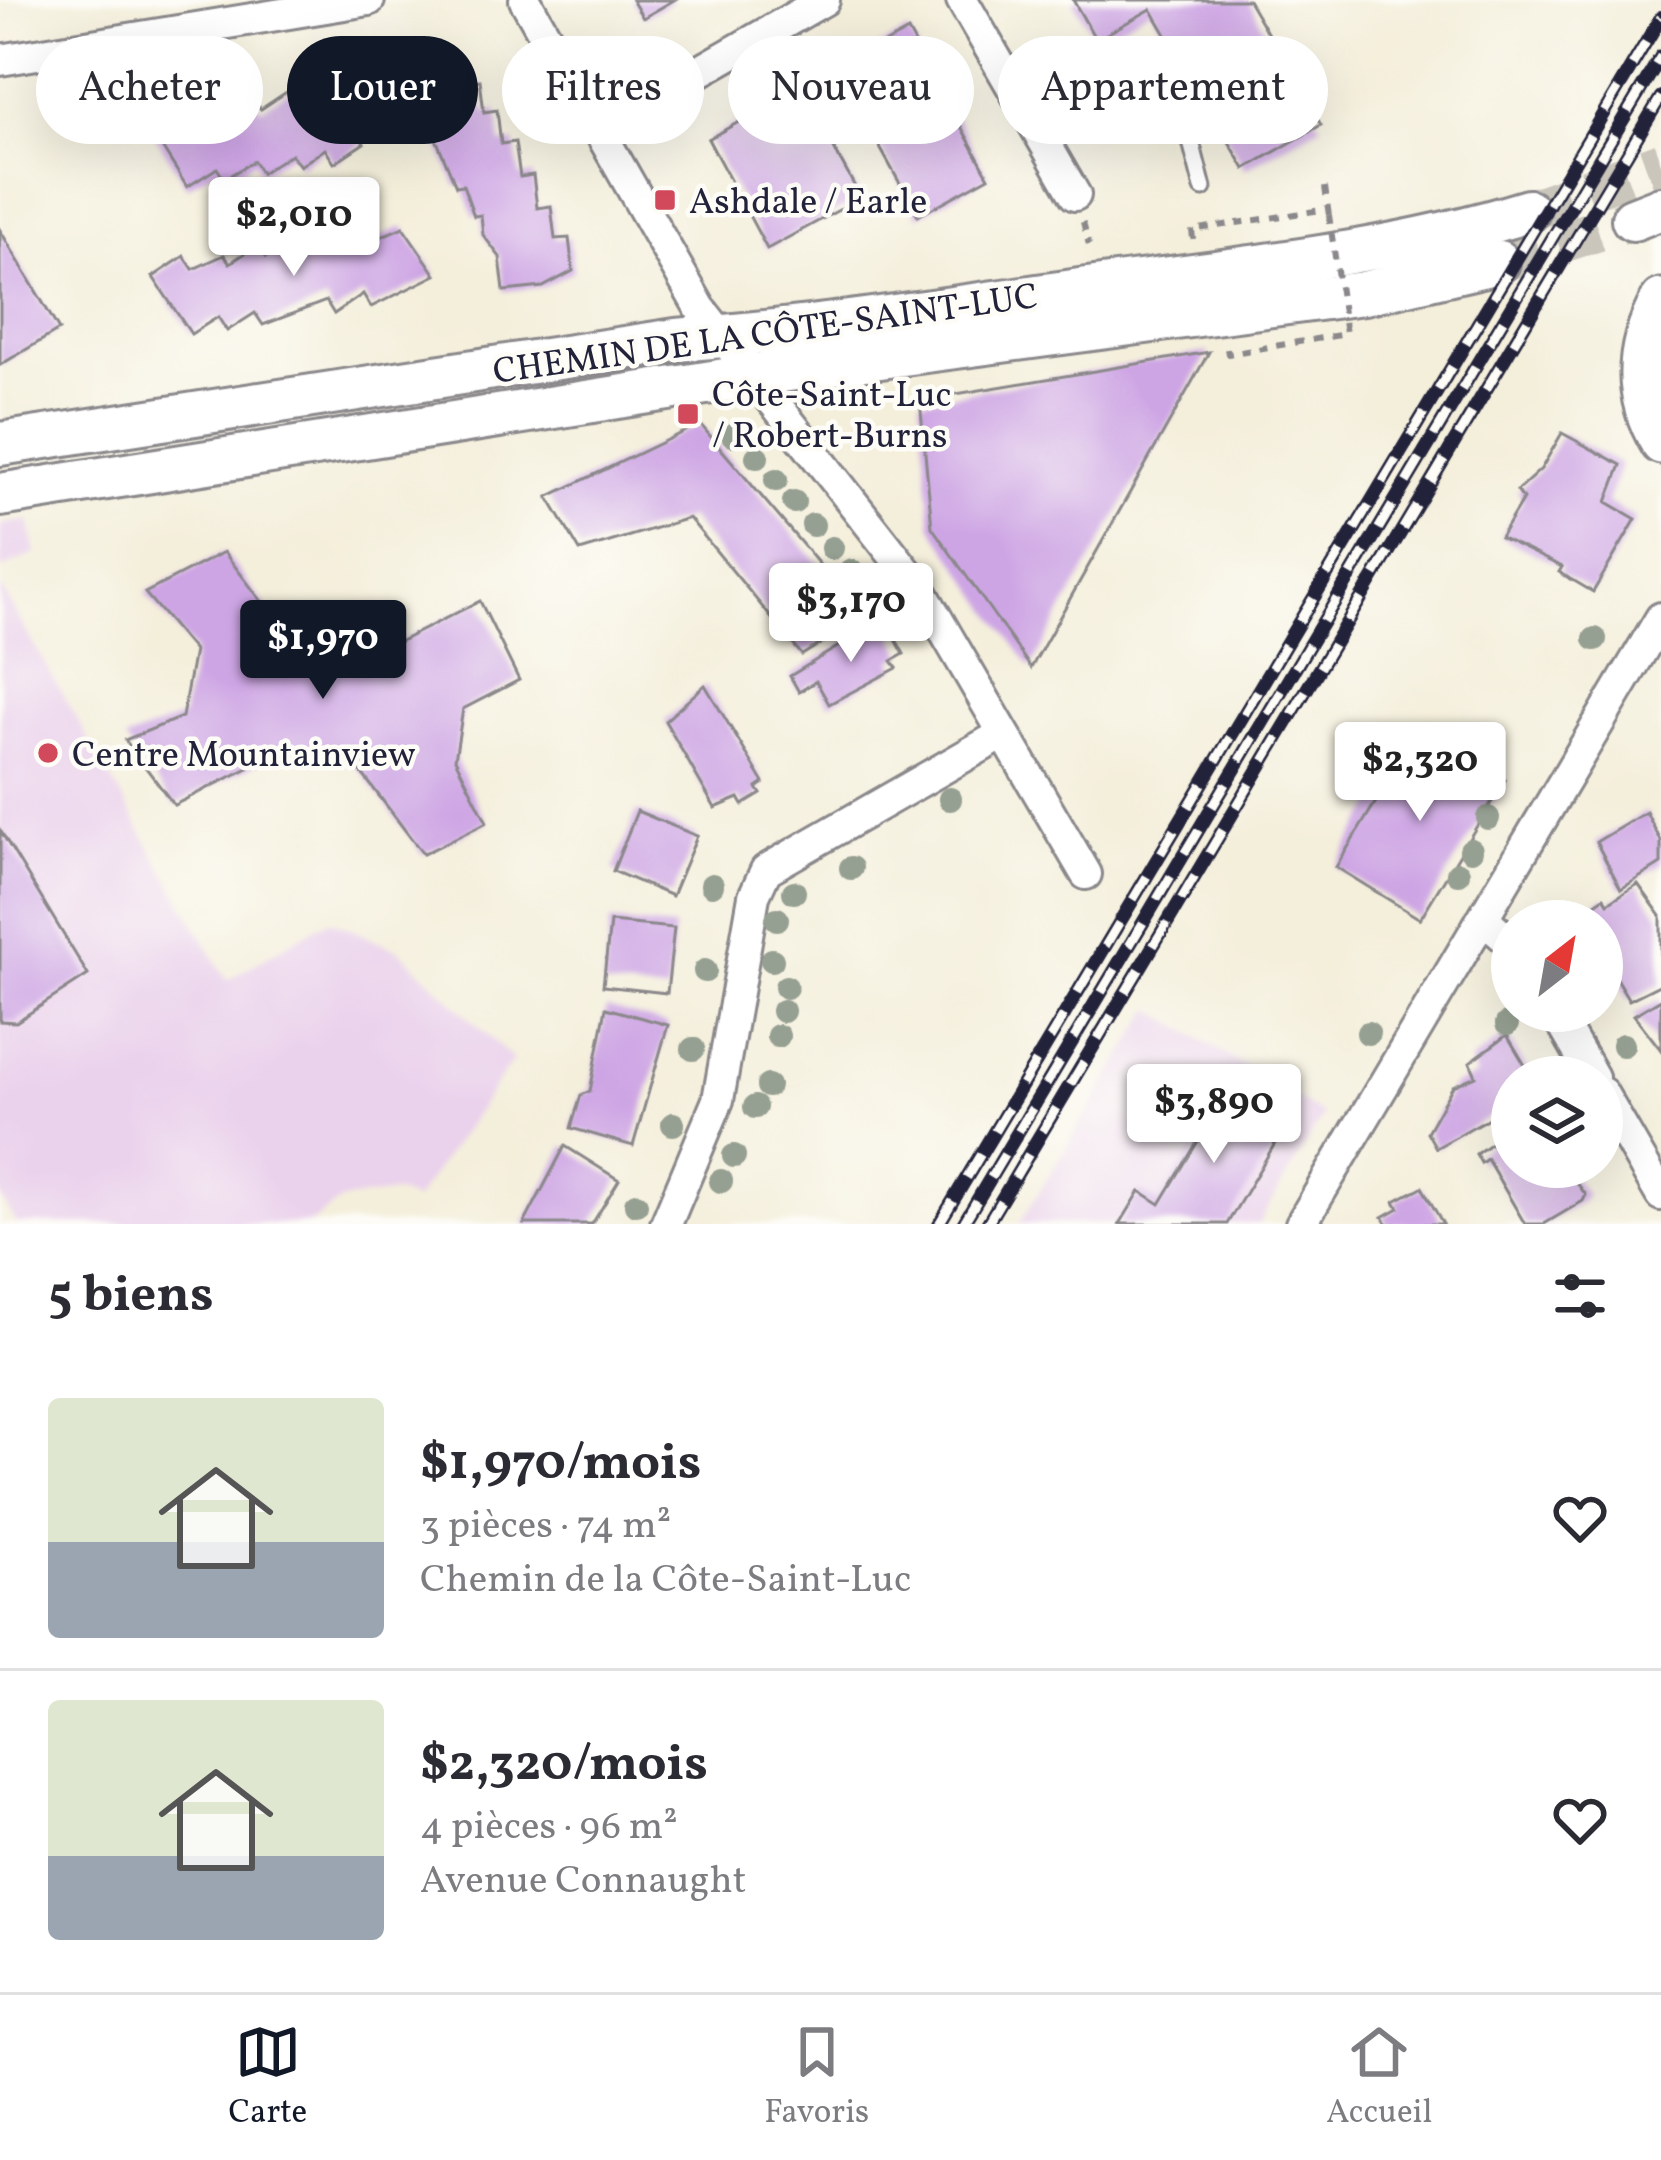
<!DOCTYPE html>
<html lang="fr">
<head>
<meta charset="utf-8">
<style>
	:root { --surface:#fff; --page:#f7f7f7; --text:#2b2b33; --muted:#7c7c81; --line:#e1e1e2; --accent:#111827 }
	body { margin:0; font-family:Vollkorn,serif; background:var(--page); color:var(--text); height:100vh; display:flex; flex-direction:column; font-size:45px; white-space:nowrap }
	* { box-sizing:border-box; margin:0 }
	p { font-size:39px; color:var(--muted) }
	.icon { flex:none; width:66px; height:66px; fill:none; stroke:currentColor; stroke-width:2; stroke-linecap:round; stroke-linejoin:round }
	.map { position:relative; height:1224px; overflow:hidden }
	.sheet { display:flex; flex-direction:column; background:var(--surface); flex:1 }
	.sheet>* { flex:none }
	.top-card { position:absolute; left:36px; top:36px; width:1590px; height:108px; display:flex; gap:24px }
	.needle { width:78px; rotate:31deg }
	.controls { position:absolute; left:1491px; top:900px; display:grid; gap:24px }
	.controls a { display:grid; place-items:center; width:132px; height:132px; border-radius:50%; background:var(--surface); box-shadow:0 12px 48px #0002; font-size:60px }
	.price { position:absolute; translate:-50% -102px; padding:0 27px; border-radius:12px; background:#fff; color:#222; font-size:39px; line-height:78px; filter:drop-shadow(0 3px 6px #0008) }
	.price::after { content:''; position:absolute; left:50%; top:72px; width:36px; height:27px; margin-left:-18px; background:inherit; clip-path:polygon(0 0,100% 0,50% 100%) }
	.price.on { background:var(--accent); color:#fff }
	ul { padding:0; list-style:none }
	li { display:flex; align-items:center; gap:36px; height:300px; padding:0 48px }
	li+li { border-top:3px solid var(--line) }
	li span { display:grid; place-items:center; flex:none; width:336px; height:240px; border-radius:12px; color:#555 }
	li>.icon { margin-inline-start:auto }
	span .icon { width:144px; height:144px; fill:#fffc; stroke-width:1 }
	li b { font-size:51px }
	h2 { display:flex; justify-content:space-between; align-items:center; height:144px; padding:0 48px; font-size:51px }
	.pill { padding:0 42px; border-radius:54px; background:var(--surface); box-shadow:0 12px 48px #0002; font-size:42px; line-height:108px }
	.pill.on { background:var(--accent); color:#fff }
	.menu { display:flex; justify-content:space-around; align-items:center; height:168px; border-top:3px solid var(--line); background:var(--surface); font-size:33px; color:var(--muted) }
	.menu a { display:grid; justify-items:center; gap:6px }
	.menu .on { color:var(--accent) }
	.map>svg:first-child { display:block }
	.built { fill:#ead1ec }
	.building { fill:#cda5e4 }
	.lines { fill:none; stroke-linecap:round; stroke-linejoin:round }
	.secondary-tunnel { stroke:#cac6bb; stroke-width:42; stroke-dasharray:42 21; stroke-linecap:butt }
	.service-casing { stroke:#8b888b; stroke-width:21 }
	.minor-casing { stroke:#8b888b; stroke-width:36 }
	.tertiary-casing { stroke:#8b888b; stroke-width:45 }
	.secondary-casing { stroke:#8b888b; stroke-width:48 }
	.path { stroke:#8b888b; stroke-width:6; stroke-dasharray:9 9; stroke-linecap:butt }
	.service { stroke:#fff; stroke-width:15 }
	.minor { stroke:#fff; stroke-width:30 }
	.tertiary { stroke:#fff; stroke-width:39 }
	.secondary { stroke:#fff; stroke-width:42 }
	.rail-casing { stroke:#22223b; stroke-width:14 }
	.rail { stroke:#fdfcf7; stroke-width:9; stroke-dasharray:27; stroke-linecap:butt }
	.path-bridge { stroke:#8b888b; stroke-width:6; stroke-dasharray:9 9; stroke-linecap:butt }
	.tree { fill:#96a092 }
	.poi-dot { fill:#d1495b; stroke:#fdfcf7; stroke-width:4.5 }
	.labels { text-anchor:middle; stroke-width:9; stroke-linejoin:round; paint-order:stroke }
	.poi-label { font-size:36px; fill:#22223b; stroke:#fdfcf7; text-anchor:start }
	.street-label { font-size:36px; fill:#22223b; stroke:#fdfcf7 }
</style>
</head>
<body>
<div class="map">
<svg width="1661" height="1224" viewBox="0 0 1661 1224">
	<rect width="100%" height="100%" fill="#fdfcf7"/>
	<filter id="ink" filterUnits="userSpaceOnUse"><feTurbulence type="fractalNoise" baseFrequency=".00833" numOctaves="2"/><feDisplacementMap in="SourceGraphic" scale="24" xChannelSelector="R" yChannelSelector="G"/><feConvolveMatrix kernelMatrix="1 2 1 2 8 2 1 2 1" color-interpolation-filters="sRGB"/></filter>
	<filter id="wash" filterUnits="userSpaceOnUse"><feTurbulence type="fractalNoise" baseFrequency=".004" numOctaves="4" result="noise"/><feDisplacementMap in="SourceGraphic" scale="48" xChannelSelector="R" yChannelSelector="G"/><feGaussianBlur stdDeviation="2.7" result="paint"/><feColorMatrix in="noise" values="0 0 0 0 0 0 0 0 0 0 0 0 0 0 0 0 0 1.4 0 .05"/><feComposite in="paint" operator="in"/></filter>
	<g filter="url(#wash)">
		<rect width="100%" height="100%" fill="#f4efdb"/>
		<g class="built">
			<polygon points="29,520 36,553 0,570 0,525"/>
			<polygon points="0,586 227,980 329,920 399,950 513,1060 414,1201 396,1193 342,1200 309,1224 17,1224 0,1196"/>
			<polygon points="1152,1009 1323,1115 1259,1224 1019,1224"/>
		</g>
		<g id="blocks">
			<g class="building">
				<polygon points="632,0 674,0 643,18"/>
				<polygon points="1073,0 1248,0 1321,125 1245,169 1151,9 1096,40"/>
				<polygon points="908,31 989,177 918,216 837,70"/>
				<polygon points="480,80 484,112 497,110 501,144 515,142 520,177 533,175 537,208 551,206 555,239 569,238 573,271 543,287 504,291 500,257 483,235 481,215 474,216 463,185 456,186 428,120 414,122 410,89"/>
				<polygon points="325,85 364,143 334,163 325,149 300,166 291,154 261,173 254,161 224,179 217,168 187,187 150,128 183,107 191,119 219,101 227,113 251,98 261,109 291,89 300,102"/>
				<polygon points="801,88 861,198 767,249 708,139"/>
				<polygon points="403,227 436,275 371,307 363,294 334,314 326,301 263,325 255,313 227,331 218,317 191,334 153,277 184,256 193,269 224,255 230,263 258,245 266,257 295,243 302,253 321,241 368,232 373,240"/>
				<polygon points="0,230 59,330 0,365"/>
				<polygon points="1209,352 1031,668 932,527 920,400"/>
				<polygon points="700,424 864,617 802,655 689,518 580,551 548,497"/>
				<polygon points="1562,433 1621,465 1607,502 1636,519 1593,592 1559,572 1562,567 1500,537 1523,499 1517,491 1541,469"/>
				<polygon points="224,552 298,649 367,658 480,601 519,680 463,709 455,759 487,822 423,854 352,760 284,750 174,805 125,740 182,717 194,651 145,593"/>
				<polygon points="872,626 876,634 889,627 904,654 892,661 897,668 829,704 816,681 799,692 790,676"/>
				<polygon points="705,685 764,783 757,788 761,794 743,805 739,798 715,808 665,721"/>
				<polygon points="1421,728 1505,780 1420,919 1336,867"/>
				<polygon points="637,811 697,836 672,896 613,871"/>
				<polygon points="1646,812 1661,841 1661,864 1621,889 1596,842"/>
				<polygon points="0,830 88,975 16,1022 0,1021"/>
				<polygon points="1638,884 1661,916 1661,984 1629,1000 1606,962 1611,957 1602,954 1602,921 1576,921 1597,909 1594,904 1604,897 1608,903"/>
				<polygon points="610,922 674,928 667,993 603,986"/>
				<polygon points="1661,999 1661,1050 1634,1015"/>
				<polygon points="606,1008 668,1025 633,1146 571,1128 581,1095 590,1091"/>
				<polygon points="1507,1035 1532,1077 1512,1077 1512,1120 1505,1124 1499,1112 1436,1148 1427,1132 1453,1086 1476,1076 1470,1062"/>
				<polygon points="1221,1086 1286,1125 1227,1224 1120,1224 1140,1191 1160,1204 1198,1141 1190,1136"/>
				<polygon points="1512,1128 1512,1167 1565,1167 1586,1195 1583,1201 1544,1224 1525,1224 1487,1159 1481,1163 1476,1154"/>
				<polygon points="565,1146 619,1180 592,1224 524,1224"/>
				<polygon points="1422,1187 1443,1224 1388,1224 1383,1217 1399,1208 1395,1201"/>
			</g>
		</g>
	</g>
	<g filter="url(#ink)">
		<use href="#blocks" fill-opacity="0" stroke="#8b888b" stroke-width="3"/>
		<g class="lines">
			<g class="secondary-tunnel">
				<polyline points="1528,211 1661,163"/>
				<polyline points="1498,262 1633,219"/>
			</g>
			<g class="service-casing">
				<g id="service">
					<polyline points="1148,65 1155,68 1188,130 1203,188"/>
					<polyline points="1019,97 1114,50 1121,53"/>
				</g>
			</g>
			<g class="minor-casing">
				<g id="minor">
					<polyline points="525,0 700,308 918,586 1086,874"/>
					<polyline points="962,0 1075,195"/>
					<polyline points="0,60 369,0"/>
					<polyline points="599,129 824,0"/>
					<polyline points="1484,919 1512,944"/>
					<polyline points="1555,1011 1593,1077"/>
					<polyline points="1602,1093 1661,1195"/>
					<polyline points="666,1224 718,1100 754,896 766,870 1003,734"/>
					<polyline points="1301,1224 1661,618"/>
				</g>
			</g>
			<g class="tertiary-casing">
				<path id="tertiary" d="M 1661,299 C 1634,348 1632,396 1661,444"/>
			</g>
			<g class="secondary-casing">
				<g id="secondary">
					<polyline points="1633,219 1661,208"/>
					<path d="M 0,444 L 676,340 C 816,330 955,307 1095,288 C 1240,268 1388,254 1528,211"/>
					<polyline points="0,495 820,365 1364,293 1498,262"/>
				</g>
			</g>
			<g class="path">
				<polyline points="1325,187 1328,209"/>
				<polyline points="1083,222 1089,245"/>
				<polyline points="1193,239 1192,230 1328,209 1329,215"/>
				<polyline points="1227,349 1228,354 1346,334"/>
			</g>
			<use href="#service" class="service"/>
			<use href="#minor" class="minor"/>
			<use href="#tertiary" class="tertiary"/>
			<use href="#secondary" class="secondary"/>
			<g class="rail-casing">
				<g id="rail">
					<polyline points="939,1224 1661,17"/>
					<polyline points="963,1224 1661,56"/>
					<polyline points="987,1224 1661,97"/>
				</g>
			</g>
			<use href="#rail" class="rail"/>
			<polyline class="path-bridge" points="1329,215 1346,334"/>
		</g>
		<g class="tree">
			<circle cx="733" cy="435" r="12"/>
			<circle cx="757" cy="457" r="12"/>
			<circle cx="776" cy="480" r="12"/>
			<circle cx="794" cy="502" r="12"/>
			<circle cx="813" cy="525" r="12"/>
			<circle cx="832" cy="548" r="12"/>
			<circle cx="851" cy="571" r="12"/>
			<circle cx="867" cy="591" r="12"/>
			<circle cx="1595" cy="639" r="12"/>
			<circle cx="950" cy="799" r="12"/>
			<circle cx="1488" cy="818" r="12"/>
			<circle cx="1471" cy="850" r="12"/>
			<circle cx="851" cy="868" r="12"/>
			<circle cx="1458" cy="873" r="12"/>
			<circle cx="712" cy="885" r="12"/>
			<circle cx="794" cy="892" r="12"/>
			<circle cx="777" cy="919" r="12"/>
			<circle cx="772" cy="960" r="12"/>
			<circle cx="705" cy="971" r="12"/>
			<circle cx="786" cy="987" r="12"/>
			<circle cx="783" cy="1011" r="12"/>
			<circle cx="1507" cy="1024" r="12"/>
			<circle cx="1368" cy="1033" r="12"/>
			<circle cx="778" cy="1036" r="12"/>
			<circle cx="1623" cy="1045" r="12"/>
			<circle cx="693" cy="1049" r="12"/>
			<circle cx="768" cy="1086" r="12"/>
			<circle cx="755" cy="1107" r="12"/>
			<circle cx="673" cy="1124" r="12"/>
			<circle cx="734" cy="1156" r="12"/>
			<circle cx="721" cy="1181" r="12"/>
			<circle cx="636" cy="1204" r="12"/>
		</g>
	</g>
	<g class="poi-dot">
		<rect x="653" y="188" width="24" height="24" rx="6"/>
		<rect x="676" y="402" width="24" height="24" rx="6"/>
		<circle cx="48" cy="753" r="12"/>
	</g>
	<g class="labels">
		<g class="poi-label">
			<text x="689" y="213">Ashdale / Earle</text>
			<text x="712" y="406">Côte-Saint-Luc<tspan x="712" dy="41">/ Robert-Burns</tspan></text>
			<text x="72" y="766">Centre Mountainview</text>
		</g>
		<g class="street-label">
			<text transform="translate(765 332) rotate(-8)" y="13">CHEMIN DE LA CÔTE-SAINT-LUC</text>
		</g>
	</g>
</svg>
<div class="controls">
<a><svg class="needle" viewBox="-14 -14 28 28"><path d="M0-13l5 13h-10z" fill="#e53935"/><path d="M0 13l5-13h-10z" fill="#7c7c81"/></svg></a>
<a><svg class="icon" aria-label="layers" viewBox="0 0 24 24"><path d="M12 4l9 5-9 5-9-5zM3 14l9 5 9-5"/></svg></a>
</div>
<b class="price" style="left:294px;top:279px">$2,010</b>
<b class="price" style="left:851px;top:665px">$3,170</b>
<b class="price on" style="left:323px;top:702px">$1,970</b>
<b class="price" style="left:1420px;top:824px">$2,320</b>
<b class="price" style="left:1214px;top:1166px">$3,890</b>
<div class="top-card">
<a class="pill">Acheter</a>
<a class="pill on">Louer</a>
<a class="pill">Filtres</a>
<a class="pill">Nouveau</a>
<a class="pill">Appartement</a>
</div>
</div>
<section class="sheet">
<h2>5 biens<svg class="icon" aria-label="filters" viewBox="0 0 24 24"><path d="M4 7h16M4 17h16"/><circle cx="9" cy="7" r="2"/><circle cx="15" cy="17" r="2"/></svg></h2>
<ul>
<li><span style="background:linear-gradient(#dfe7d0 60%,#9aa5b1 0)"><svg class="icon" aria-label="home" viewBox="0 0 24 24"><path d="M3 11l9-7 9 7M6 9v11h12V9"/></svg></span><div><b>$1,970/mois</b><p>3 pièces · 74 m²</p><p>Chemin de la Côte-Saint-Luc</p></div><svg class="icon" aria-label="heart" viewBox="0 0 24 24"><path d="M12 20l-8-8c-3-5 5-10 8-4 3-6 11-1 8 4z"/></svg></li>
<li><span style="background:linear-gradient(#dfe7d0 65%,#9aa5b1 0)"><svg class="icon" aria-label="home" viewBox="0 0 24 24"><path d="M3 11l9-7 9 7M6 9v11h12V9"/></svg></span><div><b>$2,320/mois</b><p>4 pièces · 96 m²</p><p>Avenue Connaught</p></div><svg class="icon" aria-label="heart" viewBox="0 0 24 24"><path d="M12 20l-8-8c-3-5 5-10 8-4 3-6 11-1 8 4z"/></svg></li>
</ul>
</section>
<nav class="menu">
<a class="on"><svg class="icon" aria-label="map" viewBox="0 0 24 24"><path d="M3 6l6-2 6 2 6-2v14l-6 2-6-2-6 2zM9 4v14M15 6v14"/></svg>Carte</a>
<a><svg class="icon" aria-label="saved" viewBox="0 0 24 24"><path d="M7 4h10v16l-5-4-5 4z"/></svg>Favoris</a>
<a><svg class="icon" aria-label="home" viewBox="0 0 24 24"><path d="M3 11l9-7 9 7M6 9v11h12V9"/></svg>Accueil</a>
</nav>
</body>
</html>
